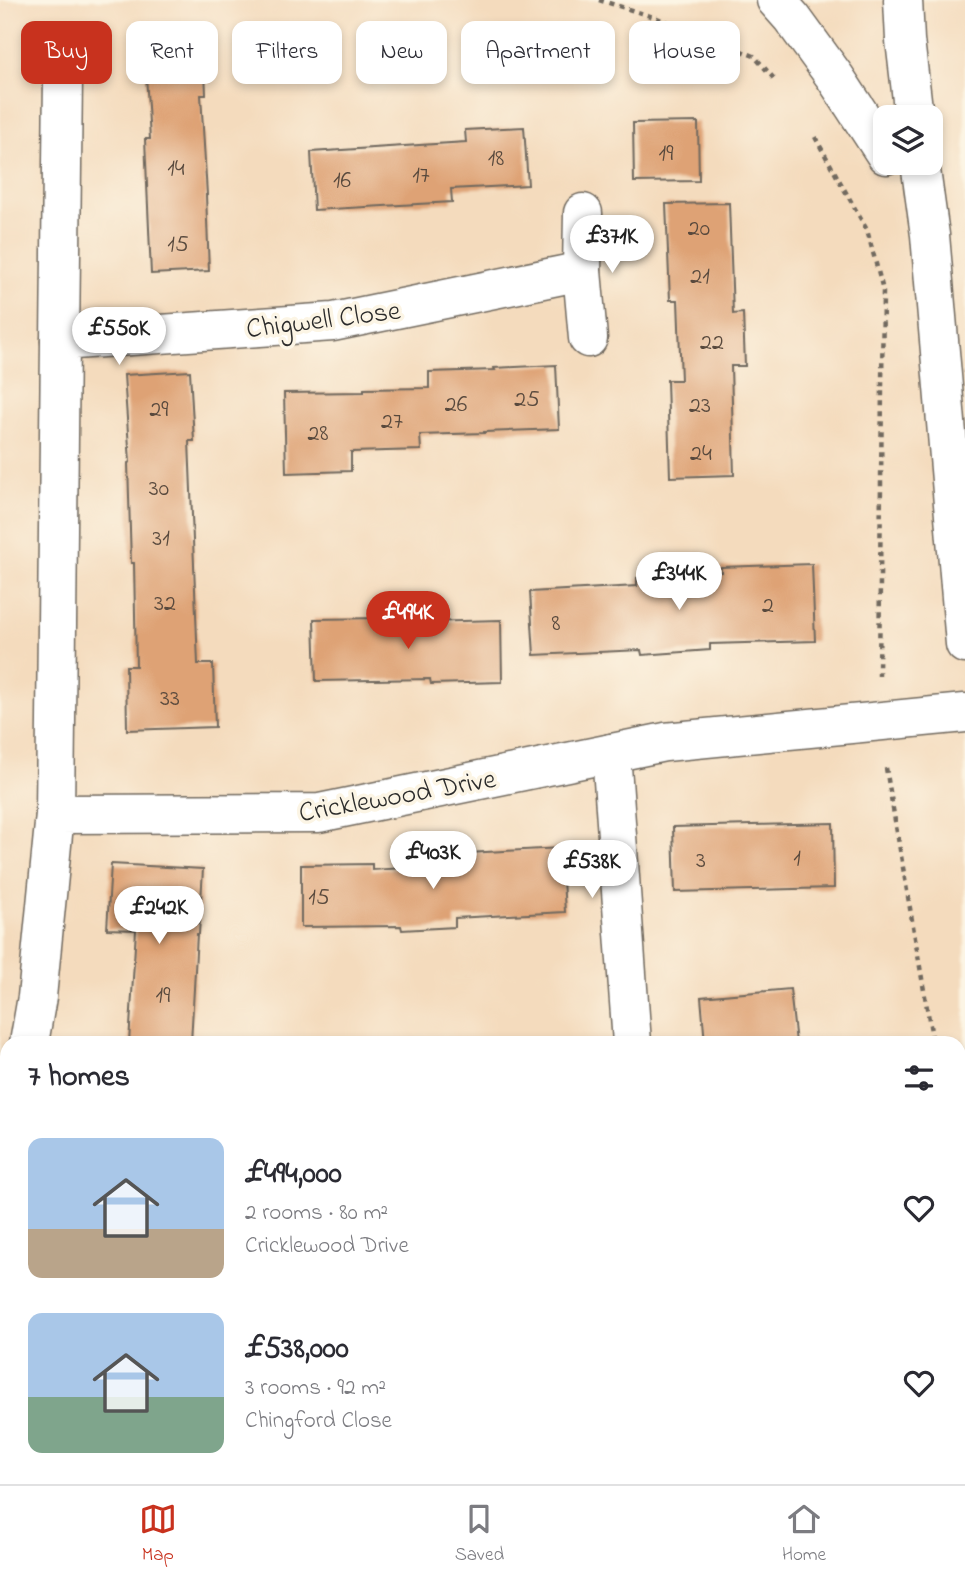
<!DOCTYPE html>
<html lang="en">
<head>
<meta charset="utf-8">
<style>
	:root { --surface:#fff; --page:#f2f2f3; --text:#2b2b33; --muted:#7c7c81; --line:#e1e1e2; --accent:#c8321e }
	body { margin:0; font-family:"Indie Flower",sans-serif; background:var(--page); color:var(--text); height:100vh; display:flex; flex-direction:column; font-size:26px; white-space:nowrap }
	* { box-sizing:border-box; margin:0 }
	p { font-size:23px; color:var(--muted) }
	.icon { flex:none; width:38px; height:38px; fill:none; stroke:currentColor; stroke-width:2; stroke-linecap:round; stroke-linejoin:round }
	.map { position:relative; flex:1; overflow:hidden }
	.sheet { position:absolute; left:0px; top:1036px; width:966px; height:448px; display:flex; flex-direction:column; background:var(--surface); border-radius:21px 21px 0 0; box-shadow:0 4px 10px #0003 }
	.sheet>* { flex:none }
	.hud { position:absolute; left:21px; top:21px; width:924px; height:63px; display:flex; gap:14px }
	.fabs { position:absolute; left:873px; top:105px; display:grid; gap:14px }
	.fabs a { display:grid; place-items:center; width:70px; height:70px; border-radius:14px; background:var(--surface); box-shadow:0 4px 10px #0003; font-size:35px }
	.price { position:absolute; translate:-50% -60px; padding:0 16px; border-radius:24px; background:#fff; color:#222; font-size:23px; line-height:46px; filter:drop-shadow(0 2px 4px #0008) }
	.price::after { content:''; position:absolute; left:50%; top:42px; width:21px; height:16px; margin-left:-10px; background:inherit; clip-path:polygon(0 0,100% 0,50% 100%) }
	.price.active { background:var(--accent); color:#fff }
	ul { padding:0; list-style:none }
	li { display:flex; align-items:center; gap:21px; height:175px; padding:0 28px }
	li span { display:grid; place-items:center; flex:none; width:196px; height:140px; border-radius:14px; color:#555 }
	li>.icon { margin-inline-start:auto }
	span .icon { width:84px; height:84px; fill:#fffc; stroke-width:1 }
	li b { font-size:30px }
	h2 { display:flex; justify-content:space-between; align-items:center; height:84px; padding:0 28px; font-size:30px }
	.chip { padding:0 24px; border-radius:14px; background:var(--surface); box-shadow:0 4px 10px #0003; font-size:24px; line-height:63px }
	.chip.active { background:var(--accent); color:#fff }
	.tab-bar { display:flex; justify-content:space-around; align-items:center; height:98px; border-top:2px solid var(--line); background:var(--surface); font-size:19px; color:var(--muted) }
	.tab-bar a { display:grid; justify-items:center; gap:4px }
	.tab-bar .active { color:var(--accent) }
	.map>svg:first-child { display:block }
	.building { fill:#dea274 }
	.lines { fill:none; stroke-linecap:round; stroke-linejoin:round }
	.minor-casing { stroke:#71695e; stroke-width:41 }
	.path { stroke:#71695e; stroke-width:4.5; stroke-dasharray:5 5; stroke-linecap:butt }
	.minor { stroke:#fff; stroke-width:38 }
	.labels { text-anchor:middle; stroke-width:7; stroke-linejoin:round; paint-order:stroke }
	.number-label { font-size:24px; fill:#58493d }
	.street-label { font-size:28px; fill:#2b2b2b; stroke:#fcf5e5 }
</style>
</head>
<body>
<div class="map">
<svg width="965" height="1484" viewBox="0 0 965 1484">
	<rect width="100%" height="100%" fill="#fcf5e5"/>
	<filter id="ink" filterUnits="userSpaceOnUse"><feTurbulence type="fractalNoise" baseFrequency=".0143" numOctaves="2"/><feDisplacementMap in="SourceGraphic" scale="14" xChannelSelector="R" yChannelSelector="G"/><feConvolveMatrix kernelMatrix="1 2 1 2 8 2 1 2 1" color-interpolation-filters="sRGB"/></filter>
	<filter id="wash" filterUnits="userSpaceOnUse"><feTurbulence type="fractalNoise" baseFrequency=".00686" numOctaves="4" result="noise"/><feDisplacementMap in="SourceGraphic" scale="28" xChannelSelector="R" yChannelSelector="G"/><feGaussianBlur stdDeviation="1.57" result="paint"/><feColorMatrix in="noise" values="0 0 0 0 0 0 0 0 0 0 0 0 0 0 0 0 0 1.4 0 .05"/><feComposite in="paint" operator="in"/></filter>
	<g filter="url(#wash)">
		<rect width="100%" height="100%" fill="#f4dbbd"/>
		<g id="blocks">
			<g class="building">
				<polygon points="203,24 206,95 201,95 207,195 206,195 209,271 151,274 145,139 150,139 143,27"/>
				<polygon points="698,122 699,181 634,182 633,123"/>
				<polygon points="524,127 528,185 451,189 452,202 314,210 311,152 466,142 465,130"/>
				<polygon points="729,203 733,314 743,313 745,366 731,366 734,475 670,477 667,380 681,380 678,300 670,300 666,204"/>
				<polygon points="556,365 559,429 484,432 484,433 420,435 421,450 351,452 351,471 286,473 284,393 364,392 364,389 429,388 429,372 495,370 494,368"/>
				<polygon points="190,371 194,441 189,441 198,664 213,664 215,727 127,730 126,666 136,666 134,563 131,563 128,463 130,462 124,375"/>
				<polygon points="812,564 815,641 710,644 710,650 642,655 641,650 534,655 530,592 637,586 637,578 721,572 721,567"/>
				<polygon points="385,618 385,623 501,620 502,682 431,684 430,679 316,681 314,619"/>
				<polygon points="833,823 834,888 675,892 673,827"/>
				<polygon points="561,848 565,912 455,918 455,927 402,930 401,926 301,927 301,865 372,864 372,870 469,864 468,853"/>
				<polygon points="111,864 203,869 199,934 197,934 191,1043 129,1043 136,930 107,929"/>
				<polygon points="790,989 796,1043 705,1043 701,997"/>
			</g>
		</g>
	</g>
	<g filter="url(#ink)">
		<use href="#blocks" fill-opacity="0" stroke="#71695e" stroke-width="2"/>
		<g class="lines">
			<g class="minor-casing">
				<g id="minor">
					<polyline points="776,0 792,18 835,77 886,155"/>
					<polyline points="903,0 905,40 914,117"/>
					<polyline points="920,163 930,235 965,644"/>
					<polyline points="583,213 582,271 588,338"/>
					<polyline points="60,341 63,77"/>
					<polyline points="611,753 632,1043"/>
					<polyline points="55,814 60,341 333,322 582,271"/>
					<polyline points="29,1043 37,997 55,814 319,813 665,742 965,713"/>
					<polyline points="0,1197 7,1159"/>
				</g>
			</g>
			<g class="path">
				<polyline points="599,0 657,18 754,56 776,81"/>
				<polyline points="815,137 867,230 883,290 879,676"/>
				<polyline points="886,768 933,1043"/>
				<polyline points="959,1194 965,1225"/>
				<polyline points="232,1484 233,1477"/>
			</g>
			<use href="#minor" class="minor"/>
		</g>
	</g>
	<g class="labels">
		<g class="number-label">
			<text x="666" y="160">19</text>
			<text x="496" y="165">18</text>
			<text x="176" y="175">14</text>
			<text x="421" y="182">17</text>
			<text x="342" y="187">16</text>
			<text x="699" y="235">20</text>
			<text x="178" y="251">15</text>
			<text x="700" y="283">21</text>
			<text x="712" y="349">22</text>
			<text x="527" y="406">25</text>
			<text x="456" y="411">26</text>
			<text x="700" y="412">23</text>
			<text x="159" y="416">29</text>
			<text x="392" y="428">27</text>
			<text x="318" y="440">28</text>
			<text x="701" y="460">24</text>
			<text x="159" y="495">30</text>
			<text x="161" y="545">31</text>
			<text x="165" y="610">32</text>
			<text x="768" y="612">2</text>
			<text x="556" y="630">8</text>
			<text x="170" y="705">33</text>
			<text x="797" y="865">1</text>
			<text x="701" y="867">3</text>
			<text x="319" y="904">15</text>
			<text x="163" y="1002">19</text>
		</g>
		<g class="street-label">
			<text transform="translate(323 318) rotate(-7)" y="10">Chigwell Close</text>
			<text transform="translate(397 794) rotate(-10)" y="10">Cricklewood Drive</text>
		</g>
	</g>
</svg>
<div class="fabs">
<a><svg class="icon" aria-label="layers" viewBox="0 0 24 24"><path d="M12 4l9 5-9 5-9-5zM3 14l9 5 9-5"/></svg></a>
</div>
<b class="price" style="left:612px;top:275px">£371K</b>
<b class="price" style="left:119px;top:367px">£550K</b>
<b class="price" style="left:679px;top:612px">£344K</b>
<b class="price active" style="left:408px;top:651px">£494K</b>
<b class="price" style="left:433px;top:891px">£403K</b>
<b class="price" style="left:592px;top:900px">£538K</b>
<b class="price" style="left:159px;top:946px">£242K</b>
<div class="hud">
<a class="chip active">Buy</a>
<a class="chip">Rent</a>
<a class="chip">Filters</a>
<a class="chip">New</a>
<a class="chip">Apartment</a>
<a class="chip">House</a>
</div>
<section class="sheet">
<h2>7 homes<svg class="icon" aria-label="filters" viewBox="0 0 24 24"><path d="M4 7h16M4 17h16"/><circle cx="9" cy="7" r="2"/><circle cx="15" cy="17" r="2"/></svg></h2>
<ul>
<li><span style="background:linear-gradient(#a9c7e8 65%,#b9a48a 0)"><svg class="icon" aria-label="home" viewBox="0 0 24 24"><path d="M3 11l9-7 9 7M6 9v11h12V9"/></svg></span><div><b>£494,000</b><p>2 rooms · 80 m²</p><p>Cricklewood Drive</p></div><svg class="icon" aria-label="heart" viewBox="0 0 24 24"><path d="M12 20l-8-8c-3-5 5-10 8-4 3-6 11-1 8 4z"/></svg></li>
<li><span style="background:linear-gradient(#a9c7e8 60%,#7fa58c 0)"><svg class="icon" aria-label="home" viewBox="0 0 24 24"><path d="M3 11l9-7 9 7M6 9v11h12V9"/></svg></span><div><b>£538,000</b><p>3 rooms · 92 m²</p><p>Chingford Close</p></div><svg class="icon" aria-label="heart" viewBox="0 0 24 24"><path d="M12 20l-8-8c-3-5 5-10 8-4 3-6 11-1 8 4z"/></svg></li>
</ul>
</section>
</div>
<nav class="tab-bar">
<a class="active"><svg class="icon" aria-label="map" viewBox="0 0 24 24"><path d="M3 6l6-2 6 2 6-2v14l-6 2-6-2-6 2zM9 4v14M15 6v14"/></svg>Map</a>
<a><svg class="icon" aria-label="saved" viewBox="0 0 24 24"><path d="M7 4h10v16l-5-4-5 4z"/></svg>Saved</a>
<a><svg class="icon" aria-label="home" viewBox="0 0 24 24"><path d="M3 11l9-7 9 7M6 9v11h12V9"/></svg>Home</a>
</nav>
</body>
</html>
